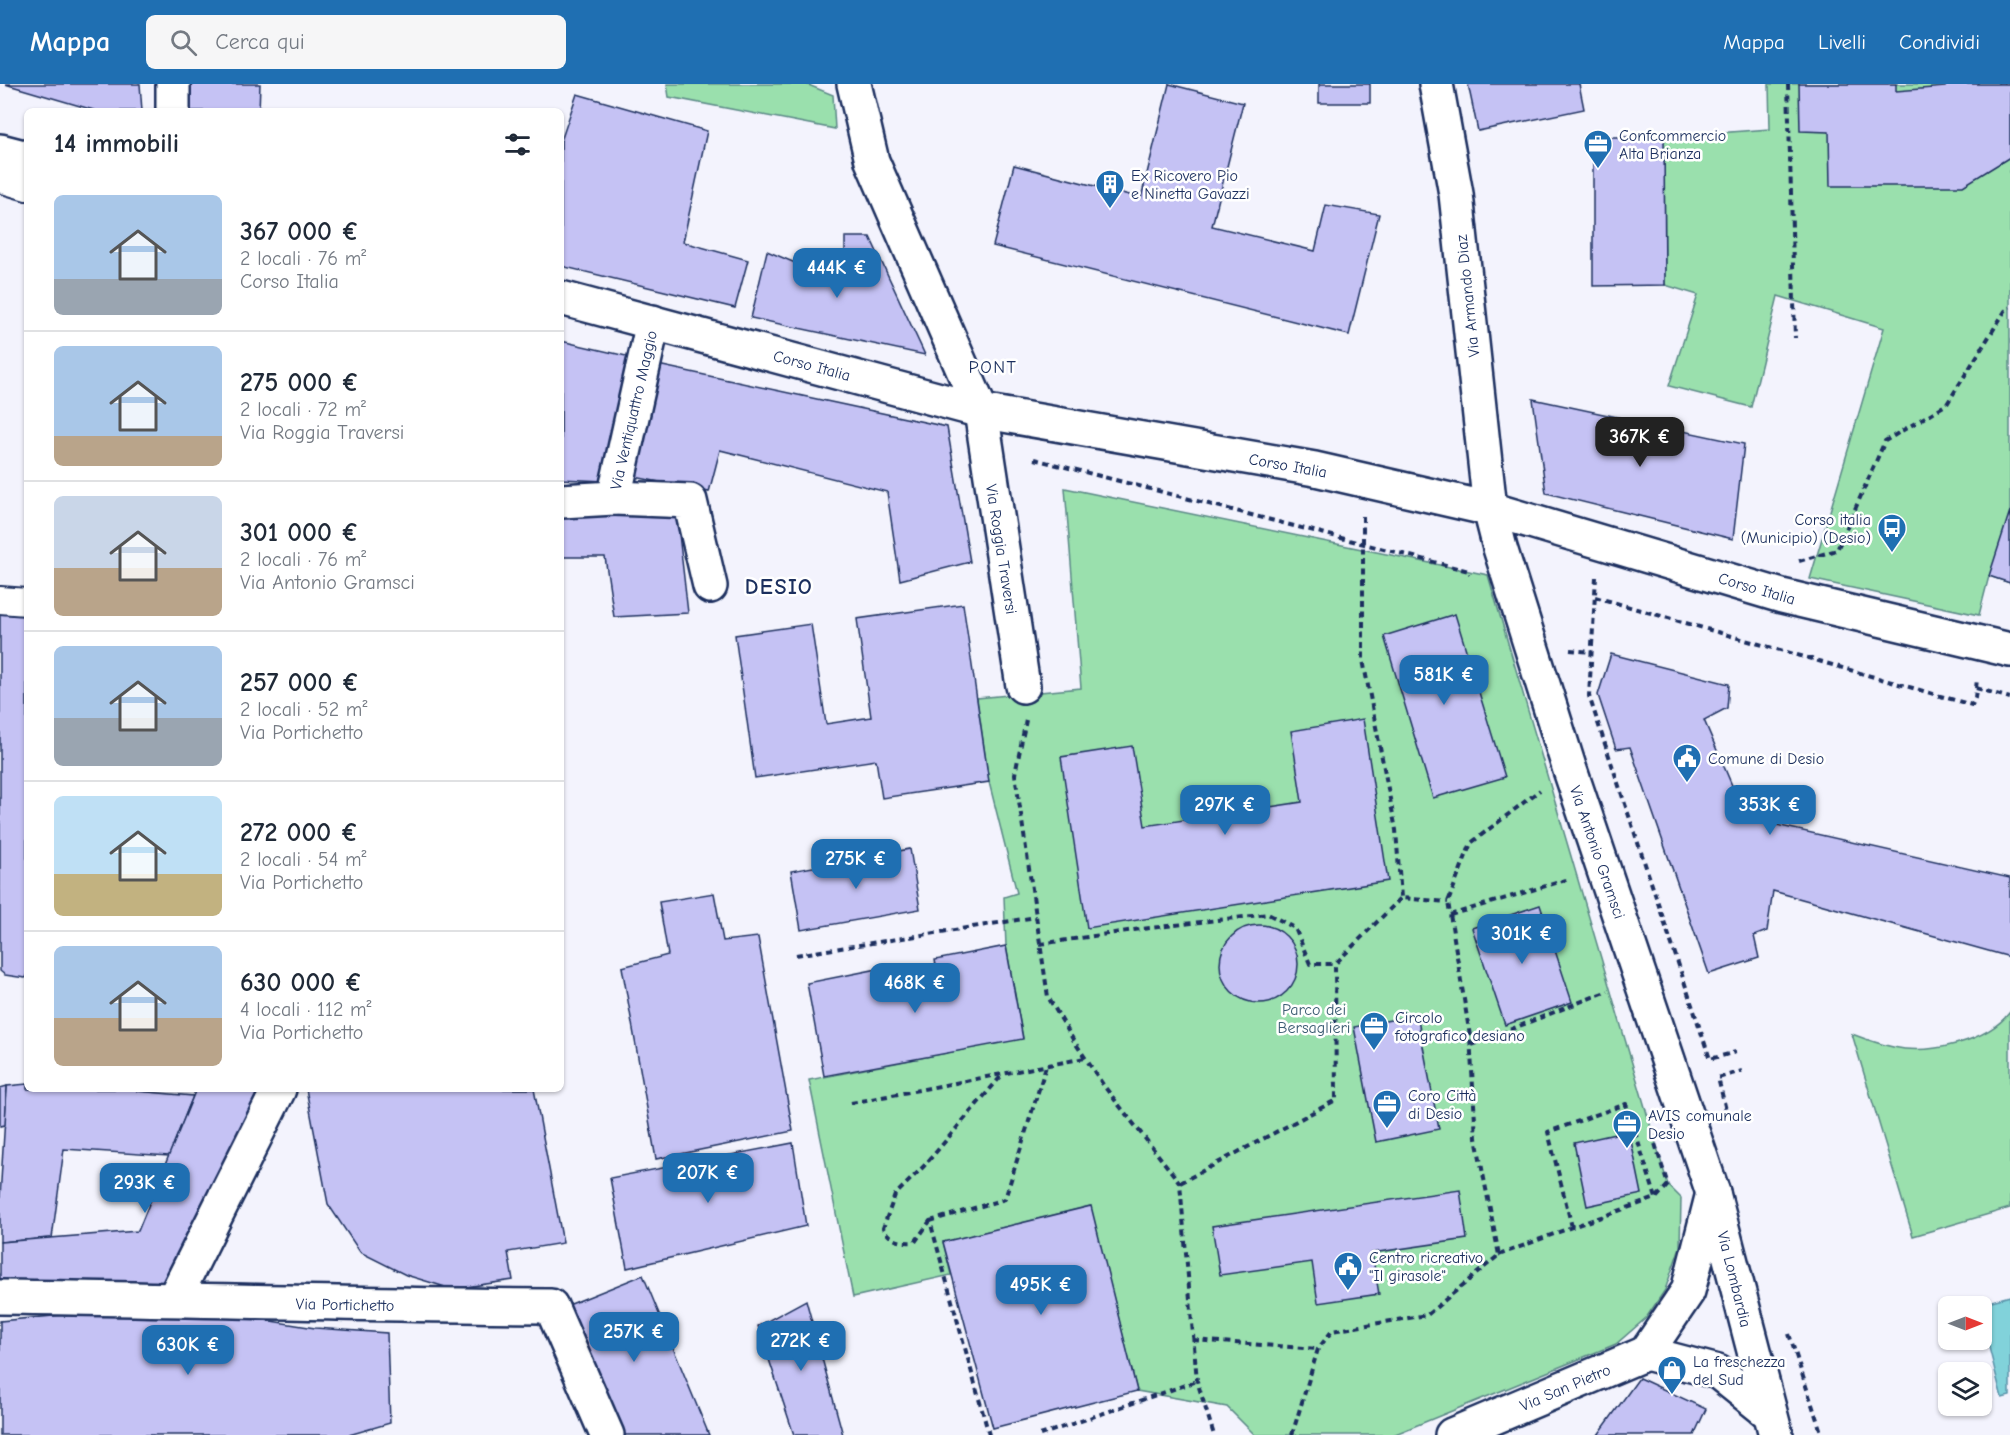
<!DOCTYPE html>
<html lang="it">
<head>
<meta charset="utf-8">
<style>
	:root { --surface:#fff; --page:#f6f6f7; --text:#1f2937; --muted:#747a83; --line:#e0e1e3; --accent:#1f6fb2 }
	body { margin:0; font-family:"Comic Neue",sans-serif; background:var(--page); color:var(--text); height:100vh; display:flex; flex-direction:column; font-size:22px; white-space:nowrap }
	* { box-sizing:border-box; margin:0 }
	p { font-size:20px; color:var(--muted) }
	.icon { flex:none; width:33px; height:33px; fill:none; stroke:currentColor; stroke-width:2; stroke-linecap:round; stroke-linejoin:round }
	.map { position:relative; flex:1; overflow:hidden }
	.side { position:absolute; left:24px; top:24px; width:540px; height:984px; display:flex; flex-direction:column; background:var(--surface); border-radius:9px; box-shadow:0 2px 4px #0004 }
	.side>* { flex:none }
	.needle { width:39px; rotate:90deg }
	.controls { position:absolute; left:1938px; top:1212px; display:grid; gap:12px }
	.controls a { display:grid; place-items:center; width:54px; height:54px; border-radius:9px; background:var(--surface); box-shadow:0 2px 4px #0004; font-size:30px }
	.price { position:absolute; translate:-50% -51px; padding:0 14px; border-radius:12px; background:var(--accent); color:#fff; font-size:20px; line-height:39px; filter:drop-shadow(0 2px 3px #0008) }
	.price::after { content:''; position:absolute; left:50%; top:36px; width:18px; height:14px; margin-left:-9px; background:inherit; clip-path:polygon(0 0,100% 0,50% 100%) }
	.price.active { background:#222; color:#fff }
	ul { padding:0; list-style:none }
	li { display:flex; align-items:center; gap:18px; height:150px; padding:0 30px }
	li+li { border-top:2px solid var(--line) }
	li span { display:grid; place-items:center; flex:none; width:168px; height:120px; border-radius:9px; color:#555 }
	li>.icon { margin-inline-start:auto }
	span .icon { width:72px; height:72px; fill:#fffc; stroke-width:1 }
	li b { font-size:26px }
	h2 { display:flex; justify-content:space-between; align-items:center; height:72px; padding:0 30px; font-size:26px }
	header { display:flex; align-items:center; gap:36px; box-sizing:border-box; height:84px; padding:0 30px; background:var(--accent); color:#fff }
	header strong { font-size:28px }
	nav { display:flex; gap:33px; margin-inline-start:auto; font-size:21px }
	.search { width:420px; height:54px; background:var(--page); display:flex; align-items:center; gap:15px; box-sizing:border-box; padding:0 21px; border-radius:9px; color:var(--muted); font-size:22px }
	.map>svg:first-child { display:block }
	.green { fill:#9ae0ad; stroke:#5a8886; stroke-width:1.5 }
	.water { fill:#81d2da; stroke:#5891a8; stroke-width:1.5 }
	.building { fill:#c5c2f4; stroke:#1b2f5e; stroke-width:1.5 }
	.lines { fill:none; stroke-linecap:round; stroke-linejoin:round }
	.pedestrian-casing { stroke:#1b2f5e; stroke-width:30 }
	.minor-casing { stroke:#1b2f5e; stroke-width:38 }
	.tertiary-casing { stroke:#1b2f5e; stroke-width:38 }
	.path { stroke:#1b2f5e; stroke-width:4; stroke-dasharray:6 4.5; stroke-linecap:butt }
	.pedestrian { stroke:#fff; stroke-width:26 }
	.minor { stroke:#fff; stroke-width:33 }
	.tertiary { stroke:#fff; stroke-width:33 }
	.labels { text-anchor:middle; stroke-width:5; stroke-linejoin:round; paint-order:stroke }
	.poi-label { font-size:16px; fill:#1b2f5e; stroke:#fff; text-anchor:start }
	.street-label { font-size:16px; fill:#1b2f5e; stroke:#fff }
	.park-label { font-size:16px; fill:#3b5b72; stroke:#fff }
	.neighbourhood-label { font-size:18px; letter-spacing:1.5px; fill:#1b2f5e; stroke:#fff }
	.district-label { font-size:22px; font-weight:bold; letter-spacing:1.5px; fill:#1b2f5e; stroke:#fff }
</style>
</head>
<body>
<header>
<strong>Mappa</strong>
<div class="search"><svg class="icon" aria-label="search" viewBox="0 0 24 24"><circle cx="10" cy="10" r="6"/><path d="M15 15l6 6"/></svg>Cerca qui</div>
<nav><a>Mappa</a><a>Livelli</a><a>Condividi</a></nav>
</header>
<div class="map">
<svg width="2010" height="1351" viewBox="0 0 2010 1351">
	<rect width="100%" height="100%" fill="#f3f3fd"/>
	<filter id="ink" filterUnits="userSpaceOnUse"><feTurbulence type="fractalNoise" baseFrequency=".0167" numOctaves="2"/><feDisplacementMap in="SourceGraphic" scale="12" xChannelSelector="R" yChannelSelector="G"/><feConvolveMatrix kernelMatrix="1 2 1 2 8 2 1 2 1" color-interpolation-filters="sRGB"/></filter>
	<g filter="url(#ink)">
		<g class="green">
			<polygon points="667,0 806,0 833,11 835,45 669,13"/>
			<polygon points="1769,0 2010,0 2010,499 1989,492 1979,531 1810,495 1884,244 1778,212 1751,323 1669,302 1698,211 1665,201 1664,53 1770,45"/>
			<polygon points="1065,404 1488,491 1668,1101 1681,1114 1680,1163 1665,1206 1646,1234 1616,1260 1393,1351 1255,1351 1227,1323 1137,1307 1090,1122 943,1158 951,1191 853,1213 809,996 1023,954 1006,862 1004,813 1017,809 989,698 977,614 1081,604"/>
			<path d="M 2010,928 L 2010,1124 L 1913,1152 L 1852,950 C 1865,955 1879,960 1893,963 C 1929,971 1987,958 2010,928 Z"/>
		</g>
		<polygon class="water" points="2010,1212 2010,1312 2002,1314 1982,1236 1982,1222 1977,1221"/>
		<g class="building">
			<polygon points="5,0 140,0 142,27 97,27"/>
			<polygon points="186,0 260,0 259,27 185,27"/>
			<polygon points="1169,0 1243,19 1212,142 1315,167 1326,121 1379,130 1349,251 993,162 1014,81 1141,114"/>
			<rect x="1319" y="0" width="51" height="19"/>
			<polygon points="1468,0 1579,0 1584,25 1478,47"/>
			<polygon points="1799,0 1896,0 1896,7 1945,3 1947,0 2010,0 2010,73 1963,102 1830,102 1829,48 1800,47"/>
			<polygon points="577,10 707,47 683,158 748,176 735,224 561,182 561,57"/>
			<polygon points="1593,53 1664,53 1665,201 1593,202"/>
			<polygon points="845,153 870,153 925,271 751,234 767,167 845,200"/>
			<polygon points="561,257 635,274 605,397 561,395"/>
			<polygon points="658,281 947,343 970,478 900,496 887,408 720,366 709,408 630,392"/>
			<polygon points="1533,315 1744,360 1733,455 1546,409"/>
			<polygon points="676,424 688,529 614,533 605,473 561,473 561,432"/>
			<polygon points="2010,427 2010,499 1989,492"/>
			<polygon points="0,519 27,521 27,893 25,894 5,891 0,887"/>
			<polygon points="963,520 989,698 882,714 876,676 755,694 735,551 811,540 826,640 871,633 857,535"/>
			<polygon points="1455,530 1505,693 1433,714 1384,552"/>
			<polygon points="1611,570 1729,600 1727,624 1704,636 1746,734 2010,794 2010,873 1773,807 1767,847 1754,852 1759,874 1709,890 1630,663 1616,665 1598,611"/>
			<polygon points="1363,635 1388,797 1087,844 1061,673 1132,662 1145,742 1302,718 1291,647"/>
			<polygon points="910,765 920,825 801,846 791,787"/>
			<polygon points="714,809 723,857 758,853 793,1047 656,1075 622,883 668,871 659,818"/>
			<polygon points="1540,821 1572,918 1505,941 1472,844"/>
			<circle cx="1259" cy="880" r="39"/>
			<polygon points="1006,862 1023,955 824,992 807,899 878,885 883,909 939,898 935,876"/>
			<polygon points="1417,931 1439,1045 1376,1058 1354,943"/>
			<polygon points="27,1000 27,1005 137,1005 137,1007 193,1012 169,1072 64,1065 52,1154 0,1158 0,1113 7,1002"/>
			<polygon points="7,1002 5,1041 0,1042 0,1004"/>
			<polygon points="196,1005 264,1005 171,1208 0,1206 0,1158 138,1147"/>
			<polygon points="306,1005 534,1005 563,1159 508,1168 513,1196 452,1205 406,1191 360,1168 328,1120"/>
			<polygon points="1629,1047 1642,1110 1587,1122 1574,1059"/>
			<polygon points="793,1059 806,1142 627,1184 610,1094"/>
			<polygon points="1460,1106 1467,1155 1372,1169 1379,1210 1318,1219 1312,1178 1220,1191 1212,1142"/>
			<polygon points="1091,1122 1137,1307 993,1344 943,1158"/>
			<polygon points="643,1191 709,1351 616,1351 561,1224"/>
			<polygon points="806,1216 843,1351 794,1351 758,1242"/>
			<polygon points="170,1221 315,1244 387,1249 390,1339 349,1351 0,1351 0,1237"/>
			<polygon points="1639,1294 1706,1325 1694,1351 1598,1351"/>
		</g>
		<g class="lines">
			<g class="pedestrian-casing">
				<g id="pedestrian">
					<polyline points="0,95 27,103"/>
					<polyline points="0,516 27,518"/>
				</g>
			</g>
			<g class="minor-casing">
				<g id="minor">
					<polyline points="173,0 173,27"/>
					<polyline points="854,0 872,77 981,327 1023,602"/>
					<polyline points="0,67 27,74"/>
					<polyline points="561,214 981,327 1315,385 1490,425 1782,512 2010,566"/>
					<polyline points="614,414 690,417 710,502"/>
					<polyline points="561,417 614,414 653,238"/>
					<path d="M 0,1213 C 184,1215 367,1221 551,1222 L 607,1351"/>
					<polyline points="174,1215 279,1005"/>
					<polyline points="1646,1269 1718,1288 1769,1329"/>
					<polyline points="1452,1351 1646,1269 1688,1207 1713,1109"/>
				</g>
			</g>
			<g class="tertiary-casing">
				<polyline id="tertiary" points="1436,0 1456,110 1490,425 1500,464 1569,683 1713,1109 1776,1351"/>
			</g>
			<g class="path">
				<polyline points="1788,0 1795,254"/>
				<polyline points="1034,375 1469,487 1470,490"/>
				<polyline points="1363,432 1363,576 1396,746 1401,814"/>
				<polyline points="1799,477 1837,466 1885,357 1947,320 2005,227 2010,223"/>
				<polyline points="1596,493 1589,612 1710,975 1736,968"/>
				<polyline points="1595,513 1972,621 1975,614 1977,595"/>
				<polyline points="1570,566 1592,568"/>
				<polyline points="1976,604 2010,614"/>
				<polyline points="1026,636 1015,690 1048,913 1074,957 1104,1002 1180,1099 1197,1297 1214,1351"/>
				<polyline points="1450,831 1569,795"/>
				<polyline points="1040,860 1134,846 1268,830 1295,844 1310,880 1335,880"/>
				<polyline points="796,871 1036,833"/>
				<polyline points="1471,961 1608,907"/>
				<polyline points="851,1019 1085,974"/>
				<polyline points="1728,1034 1718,994 1742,987"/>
				<polyline points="1652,1050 1668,1101"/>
				<polyline points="1180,1099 1336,1016 1335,880 1401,814 1448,818"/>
				<polyline points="930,1137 1005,1115 1046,982"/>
				<polyline points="1572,1143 1548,1048 1626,1020 1656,1114"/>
				<polyline points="1499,1171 1572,1143 1656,1114 1668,1101"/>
				<polyline points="1789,1250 1822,1351"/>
				<polyline points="1193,1256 1318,1265"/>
				<path d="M 989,1351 L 930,1137 L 915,1158 C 900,1159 891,1157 883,1144 L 895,1111 L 924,1082 L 1003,990"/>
				<polyline points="1040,1351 1197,1297"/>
				<polyline points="1292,1351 1318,1265 1332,1247 1427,1231 1499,1171 1476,1054 1470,952 1448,818 1471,759 1540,706"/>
			</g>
			<use href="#pedestrian" class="pedestrian"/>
			<use href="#minor" class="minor"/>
			<use href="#tertiary" class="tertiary"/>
		</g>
	</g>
	<defs>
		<g id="office-pin" transform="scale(1.5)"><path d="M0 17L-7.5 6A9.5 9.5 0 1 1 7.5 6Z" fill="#1f6fb2" stroke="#fff"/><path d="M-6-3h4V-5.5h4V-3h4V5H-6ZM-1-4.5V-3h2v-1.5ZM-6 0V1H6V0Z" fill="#fff"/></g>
		<g id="building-pin" transform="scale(1.5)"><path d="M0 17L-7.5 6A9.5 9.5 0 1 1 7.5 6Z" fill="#1f6fb2" stroke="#fff"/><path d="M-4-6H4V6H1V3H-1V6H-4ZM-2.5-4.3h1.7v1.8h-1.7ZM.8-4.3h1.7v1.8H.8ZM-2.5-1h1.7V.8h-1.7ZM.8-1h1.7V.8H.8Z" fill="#fff"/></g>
		<g id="bus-pin" transform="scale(1.5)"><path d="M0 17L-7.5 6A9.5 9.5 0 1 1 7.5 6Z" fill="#1f6fb2" stroke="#fff"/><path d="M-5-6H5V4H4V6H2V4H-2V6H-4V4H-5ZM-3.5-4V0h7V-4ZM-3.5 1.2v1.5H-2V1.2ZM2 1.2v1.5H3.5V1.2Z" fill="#fff"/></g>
		<g id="civic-pin" transform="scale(1.5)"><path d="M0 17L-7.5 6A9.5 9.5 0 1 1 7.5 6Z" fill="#1f6fb2" stroke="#fff"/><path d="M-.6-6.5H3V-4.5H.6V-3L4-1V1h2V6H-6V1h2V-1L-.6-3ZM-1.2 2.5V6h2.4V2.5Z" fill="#fff"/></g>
		<g id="shop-pin" transform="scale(1.5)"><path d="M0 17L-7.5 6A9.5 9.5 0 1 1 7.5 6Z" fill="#1f6fb2" stroke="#fff"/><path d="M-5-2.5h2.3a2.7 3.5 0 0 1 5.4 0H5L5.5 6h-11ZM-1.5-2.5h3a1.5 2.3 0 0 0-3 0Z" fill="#fff"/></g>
	</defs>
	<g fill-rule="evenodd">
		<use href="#office-pin" x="1598" y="60"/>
		<use href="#building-pin" x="1110" y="100"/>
		<use href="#bus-pin" x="1892" y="444"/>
		<use href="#civic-pin" x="1687" y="674"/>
		<use href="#office-pin" x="1374" y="942"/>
		<use href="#office-pin" x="1387" y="1020"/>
		<use href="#office-pin" x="1627" y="1040"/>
		<use href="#civic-pin" x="1348" y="1182"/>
		<use href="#shop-pin" x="1672" y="1286"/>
	</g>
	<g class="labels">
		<g class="poi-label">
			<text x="1619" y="57">Confcommercio<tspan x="1619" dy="18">Alta Brianza</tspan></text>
			<text x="1131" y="97">Ex Ricovero Pio<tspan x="1131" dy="18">e Ninetta Gavazzi</tspan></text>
			<text x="1871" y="441" text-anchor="end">Corso italia<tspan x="1871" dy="18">(Municipio) (Desio)</tspan></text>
			<text x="1708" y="680">Comune di Desio</text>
			<text x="1395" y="939">Circolo<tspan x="1395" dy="18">fotografico desiano</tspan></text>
			<text x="1408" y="1017">Coro Città<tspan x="1408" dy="18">di Desio</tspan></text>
			<text x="1648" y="1037">AVIS comunale<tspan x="1648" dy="18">Desio</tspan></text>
			<text x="1369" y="1179">Centro ricreativo<tspan x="1369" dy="18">"Il girasole"</tspan></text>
			<text x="1693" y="1283">La freschezza<tspan x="1693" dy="18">del Sud</tspan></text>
		</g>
		<g class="street-label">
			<text transform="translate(1467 212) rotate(-96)" y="6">Via Armando Diaz</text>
			<text transform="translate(812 281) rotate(15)" y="6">Corso Italia</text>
			<text transform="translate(633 326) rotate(-77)" y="6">Via Ventiquattro Maggio</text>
			<text transform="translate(1288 381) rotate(10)" y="6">Corso Italia</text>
			<text transform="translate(1002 465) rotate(81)" y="6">Via Roggia Traversi</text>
			<text transform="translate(1757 504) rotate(16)" y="6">Corso Italia</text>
			<text transform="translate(1598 768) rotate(71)" y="6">Via Antonio Gramsci</text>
			<text transform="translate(1735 1195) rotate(76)" y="6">Via Lombardia</text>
			<text transform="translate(345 1220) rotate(1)" y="6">Via Portichetto</text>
			<text transform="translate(1565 1303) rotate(-23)" y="6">Via San Pietro</text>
		</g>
		<g class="park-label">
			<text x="1314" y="931">Parco dei<tspan x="1314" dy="18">Bersaglieri</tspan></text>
		</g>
		<g class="neighbourhood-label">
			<text x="993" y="289">PONT</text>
		</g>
		<g class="district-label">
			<text x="779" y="510">DESIO</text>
		</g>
	</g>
</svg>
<div class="controls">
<a><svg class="needle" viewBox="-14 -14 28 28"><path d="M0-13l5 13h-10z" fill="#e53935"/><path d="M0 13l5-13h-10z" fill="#747a83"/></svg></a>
<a><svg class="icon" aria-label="layers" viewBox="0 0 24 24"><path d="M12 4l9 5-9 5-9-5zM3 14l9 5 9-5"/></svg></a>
</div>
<b class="price" style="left:837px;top:215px">444K €</b>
<b class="price active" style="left:1640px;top:384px">367K €</b>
<b class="price" style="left:1444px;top:622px">581K €</b>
<b class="price" style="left:1225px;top:752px">297K €</b>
<b class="price" style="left:1770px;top:752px">353K €</b>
<b class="price" style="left:856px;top:806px">275K €</b>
<b class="price" style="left:1522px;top:881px">301K €</b>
<b class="price" style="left:915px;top:930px">468K €</b>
<b class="price" style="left:708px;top:1120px">207K €</b>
<b class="price" style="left:145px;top:1130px">293K €</b>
<b class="price" style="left:1041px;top:1232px">495K €</b>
<b class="price" style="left:634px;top:1279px">257K €</b>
<b class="price" style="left:801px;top:1288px">272K €</b>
<b class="price" style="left:188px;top:1292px">630K €</b>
<section class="side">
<h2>14 immobili<svg class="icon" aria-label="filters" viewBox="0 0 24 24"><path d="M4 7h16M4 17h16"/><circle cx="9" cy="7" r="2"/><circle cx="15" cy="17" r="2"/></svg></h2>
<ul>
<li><span style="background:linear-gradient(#a9c7e8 70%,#9aa5b1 0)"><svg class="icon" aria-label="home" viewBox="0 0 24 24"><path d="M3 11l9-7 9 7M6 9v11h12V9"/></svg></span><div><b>367 000 €</b><p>2 locali · 76 m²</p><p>Corso Italia</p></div></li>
<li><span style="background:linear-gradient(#a9c7e8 75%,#b9a48a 0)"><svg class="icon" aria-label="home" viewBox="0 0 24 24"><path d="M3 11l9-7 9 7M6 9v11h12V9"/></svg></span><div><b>275 000 €</b><p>2 locali · 72 m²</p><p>Via Roggia Traversi</p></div></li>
<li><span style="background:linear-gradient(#c9d6e8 60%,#b9a48a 0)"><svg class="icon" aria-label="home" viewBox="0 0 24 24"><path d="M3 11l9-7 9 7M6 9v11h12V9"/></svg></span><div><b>301 000 €</b><p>2 locali · 76 m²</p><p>Via Antonio Gramsci</p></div></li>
<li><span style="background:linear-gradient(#a9c7e8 60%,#9aa5b1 0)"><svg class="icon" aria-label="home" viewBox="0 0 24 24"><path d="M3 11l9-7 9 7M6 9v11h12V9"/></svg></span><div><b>257 000 €</b><p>2 locali · 52 m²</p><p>Via Portichetto</p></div></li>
<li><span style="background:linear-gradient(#bfe0f5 65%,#c2b280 0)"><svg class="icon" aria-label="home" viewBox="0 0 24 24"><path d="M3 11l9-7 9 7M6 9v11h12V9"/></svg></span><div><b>272 000 €</b><p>2 locali · 54 m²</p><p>Via Portichetto</p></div></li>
<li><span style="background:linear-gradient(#a9c7e8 60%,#b9a48a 0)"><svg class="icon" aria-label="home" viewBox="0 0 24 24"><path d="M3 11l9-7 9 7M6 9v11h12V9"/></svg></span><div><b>630 000 €</b><p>4 locali · 112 m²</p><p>Via Portichetto</p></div></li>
</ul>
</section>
</div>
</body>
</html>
